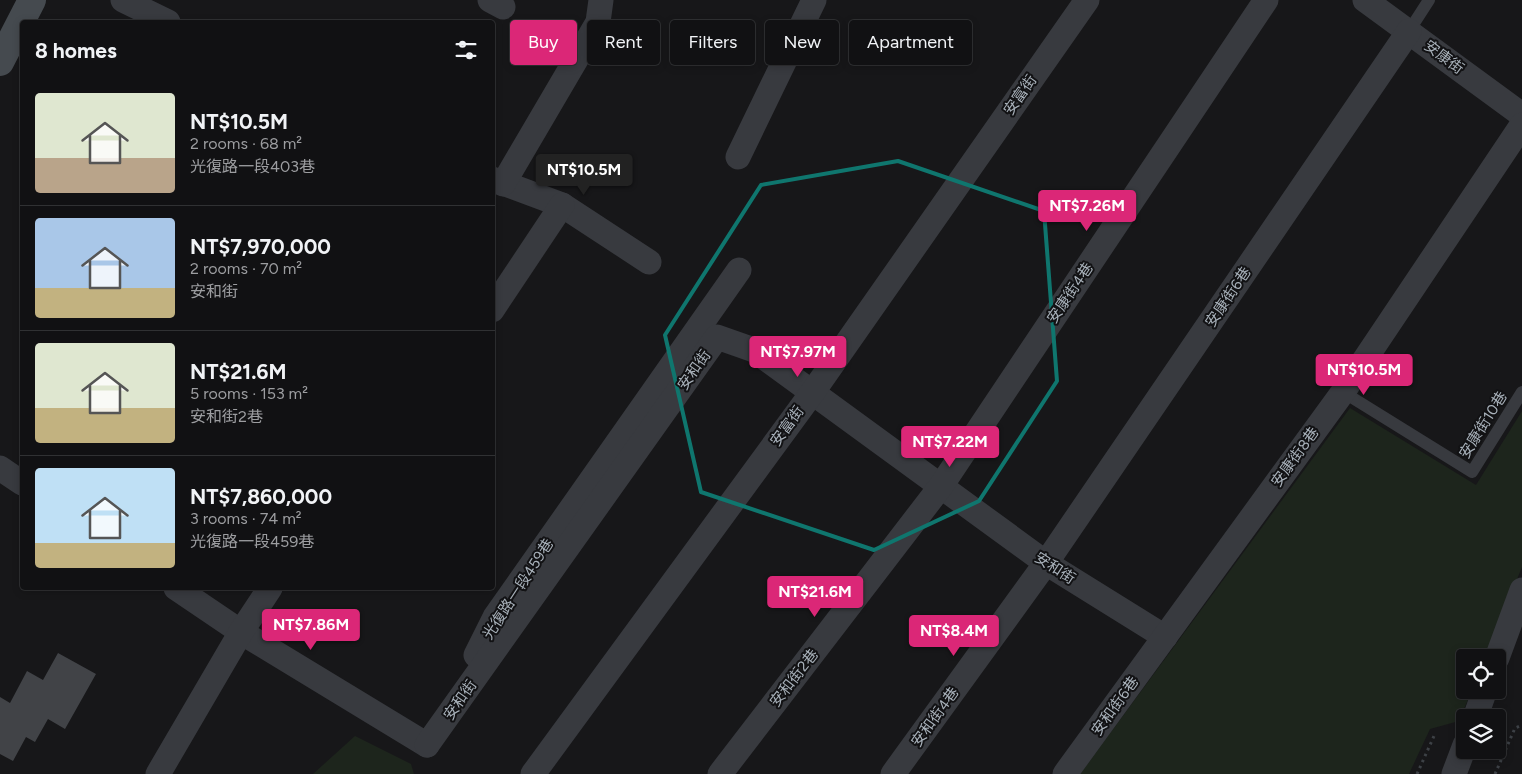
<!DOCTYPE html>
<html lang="en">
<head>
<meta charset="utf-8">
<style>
	:root { --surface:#111113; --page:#1a1a1c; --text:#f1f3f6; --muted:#9c9da0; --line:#303133; --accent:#db2777 }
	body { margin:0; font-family:Figtree,"Noto Sans TC",sans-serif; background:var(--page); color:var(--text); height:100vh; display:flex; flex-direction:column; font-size:19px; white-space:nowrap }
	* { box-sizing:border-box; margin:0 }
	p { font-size:16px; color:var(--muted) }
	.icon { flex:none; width:28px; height:28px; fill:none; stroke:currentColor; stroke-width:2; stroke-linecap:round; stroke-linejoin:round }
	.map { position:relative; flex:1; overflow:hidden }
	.drawer { position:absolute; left:20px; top:20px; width:475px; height:570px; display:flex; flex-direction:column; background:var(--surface); border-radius:5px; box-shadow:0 2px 8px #0003,0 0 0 1px var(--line) }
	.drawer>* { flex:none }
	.hud { position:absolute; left:510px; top:20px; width:475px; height:45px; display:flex; gap:10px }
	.controls { position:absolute; left:1456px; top:649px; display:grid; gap:10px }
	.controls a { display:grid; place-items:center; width:50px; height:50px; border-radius:5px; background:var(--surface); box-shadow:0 2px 8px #0003,0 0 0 1px var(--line); font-size:25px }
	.price { position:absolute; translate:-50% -42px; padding:0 11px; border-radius:5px; background:var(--accent); color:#fff; font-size:16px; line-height:32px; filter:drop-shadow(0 1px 2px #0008) }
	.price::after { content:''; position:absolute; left:50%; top:30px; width:15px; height:11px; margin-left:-8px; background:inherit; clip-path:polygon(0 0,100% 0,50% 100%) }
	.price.selected { background:#222; color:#fff }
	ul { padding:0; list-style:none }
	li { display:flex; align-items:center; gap:15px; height:125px; padding:0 15px }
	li+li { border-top:1px solid var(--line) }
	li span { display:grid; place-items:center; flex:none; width:140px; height:100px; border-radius:5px; color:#555 }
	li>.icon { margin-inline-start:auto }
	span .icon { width:60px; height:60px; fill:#fffc; stroke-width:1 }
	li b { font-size:21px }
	h2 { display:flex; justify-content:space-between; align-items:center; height:60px; padding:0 15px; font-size:21px }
	.chip { padding:0 18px; border-radius:5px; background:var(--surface); box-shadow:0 2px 8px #0003,0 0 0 1px var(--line); font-size:18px; line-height:45px }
	.chip.selected { background:var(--accent); color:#fff }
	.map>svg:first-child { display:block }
	.green { fill:#1d251c }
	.building { fill:#414347 }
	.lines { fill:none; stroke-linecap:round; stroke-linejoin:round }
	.path { stroke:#3d4146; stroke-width:3; stroke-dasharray:2.5 4; stroke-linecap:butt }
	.lane { stroke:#383a3f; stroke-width:12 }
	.street { stroke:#383a3f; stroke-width:25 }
	.secondary { stroke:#454a4f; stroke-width:28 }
	.marked { fill:none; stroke:#0f766e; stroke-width:4; stroke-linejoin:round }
	.labels { text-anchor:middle; stroke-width:4; stroke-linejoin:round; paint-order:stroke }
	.street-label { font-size:15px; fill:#a8b1ba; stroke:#121214 }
</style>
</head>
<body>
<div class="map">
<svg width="1522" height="774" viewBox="0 0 1522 774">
	<rect width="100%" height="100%" fill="#171719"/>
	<g class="green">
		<polygon points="1350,408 1476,485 1522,411 1522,567 1485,657 1465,658 1465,690 1472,690 1459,721 1430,729 1409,774 1080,774"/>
		<polygon points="355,736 411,764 414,774 313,774"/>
	</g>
	<polygon class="building" points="58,653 96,674 65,729 48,719 35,742 26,737 13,761 0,754 0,697 10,703 27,671 43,680"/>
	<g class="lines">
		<g class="path">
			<polyline points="1417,774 1434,736"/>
			<polyline points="1495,774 1515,728 1522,725"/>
		</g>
		<g class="lane">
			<polyline points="1409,31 1429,0"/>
			<polyline points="1343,392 1472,472 1522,392"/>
		</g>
		<g class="street">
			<polyline points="123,0 168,22"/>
			<polyline points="490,0 503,7"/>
			<polyline points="1365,0 1522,115"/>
			<polyline points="738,157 814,0"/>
			<polyline points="492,179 562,205 649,262"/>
			<polyline points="503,184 598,22 601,0"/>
			<polyline points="492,310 562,205"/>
			<polyline points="0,468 22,483"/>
			<polyline points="176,588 241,632 427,745"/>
			<polyline points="476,655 495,617 739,270"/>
			<polyline points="1497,658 1522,590"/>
			<polyline points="1475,718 1485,690"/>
			<polyline points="427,745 717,337 754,350 1046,563 1165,637"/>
			<polyline points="158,774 241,632 270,588"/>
			<polyline points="533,774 812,393 1087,0"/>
			<polyline points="720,774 941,486 1266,0"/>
			<polyline points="893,774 1046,563 1409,31"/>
			<polyline points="1065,774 1343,392 1522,125"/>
			<polyline points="1454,774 1465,745"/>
		</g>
		<polyline class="secondary" points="0,62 32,0"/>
	</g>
	<path class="marked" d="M 898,161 L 1044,211 L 1057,381 L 979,501 L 874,550 L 701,492 L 665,335 L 761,185 Z"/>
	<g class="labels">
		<g class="street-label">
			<text transform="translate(1444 57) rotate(37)" y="5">安康街</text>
			<text transform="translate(1020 95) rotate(-55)" y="5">安富街</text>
			<text transform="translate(1070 293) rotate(-56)" y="5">安康街4巷</text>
			<text transform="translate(1228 297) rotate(-56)" y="5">安康街6巷</text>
			<text transform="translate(694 370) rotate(-55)" y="5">安和街</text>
			<text transform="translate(1483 425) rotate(-58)" y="5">安康街10巷</text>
			<text transform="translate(787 426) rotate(-54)" y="5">安富街</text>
			<text transform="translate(1295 457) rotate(-54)" y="5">安康街8巷</text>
			<text transform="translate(1055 568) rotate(33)" y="5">安和街</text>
			<text transform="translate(518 589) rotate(-57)" y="5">光復路一段459巷</text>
			<text transform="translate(794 678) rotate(-52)" y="5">安和街2巷</text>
			<text transform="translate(460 700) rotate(-55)" y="5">安和街</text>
			<text transform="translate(1115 706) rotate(-54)" y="5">安和街6巷</text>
			<text transform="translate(935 717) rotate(-54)" y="5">安和街4巷</text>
		</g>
	</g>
</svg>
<div class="controls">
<a><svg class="icon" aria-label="locate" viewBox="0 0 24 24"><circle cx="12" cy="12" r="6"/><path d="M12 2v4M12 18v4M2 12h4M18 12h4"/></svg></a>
<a><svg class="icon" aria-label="layers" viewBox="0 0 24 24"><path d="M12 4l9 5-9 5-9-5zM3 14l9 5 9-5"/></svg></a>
</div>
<b class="price selected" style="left:584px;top:196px">NT$10.5M</b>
<b class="price" style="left:1087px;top:232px">NT$7.26M</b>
<b class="price" style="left:798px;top:378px">NT$7.97M</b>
<b class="price" style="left:1364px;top:396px">NT$10.5M</b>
<b class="price" style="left:950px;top:468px">NT$7.22M</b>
<b class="price" style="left:815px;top:618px">NT$21.6M</b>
<b class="price" style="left:311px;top:651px">NT$7.86M</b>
<b class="price" style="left:954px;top:657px">NT$8.4M</b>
<div class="hud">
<a class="chip selected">Buy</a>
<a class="chip">Rent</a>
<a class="chip">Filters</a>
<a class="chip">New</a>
<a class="chip">Apartment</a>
</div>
<section class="drawer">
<h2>8 homes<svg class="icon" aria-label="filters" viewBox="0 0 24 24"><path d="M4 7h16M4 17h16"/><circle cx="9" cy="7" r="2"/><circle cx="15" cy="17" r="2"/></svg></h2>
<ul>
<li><span style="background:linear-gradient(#dfe7d0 65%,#b9a48a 0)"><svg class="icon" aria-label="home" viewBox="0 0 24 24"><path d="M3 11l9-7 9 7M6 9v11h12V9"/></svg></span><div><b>NT$10.5M</b><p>2 rooms · 68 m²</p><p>光復路一段403巷</p></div></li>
<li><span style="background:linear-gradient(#a9c7e8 70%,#c2b280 0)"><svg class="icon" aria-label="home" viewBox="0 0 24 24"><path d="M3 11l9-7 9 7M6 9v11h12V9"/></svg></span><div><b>NT$7,970,000</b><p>2 rooms · 70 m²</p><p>安和街</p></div></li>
<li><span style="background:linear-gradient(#dfe7d0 65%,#c2b280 0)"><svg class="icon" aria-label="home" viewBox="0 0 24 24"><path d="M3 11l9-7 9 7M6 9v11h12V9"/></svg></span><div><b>NT$21.6M</b><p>5 rooms · 153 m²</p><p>安和街2巷</p></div></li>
<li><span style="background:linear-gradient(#bfe0f5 75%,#c2b280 0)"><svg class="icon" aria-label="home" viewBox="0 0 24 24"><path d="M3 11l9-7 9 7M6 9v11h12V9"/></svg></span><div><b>NT$7,860,000</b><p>3 rooms · 74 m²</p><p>光復路一段459巷</p></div></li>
</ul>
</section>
</div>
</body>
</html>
